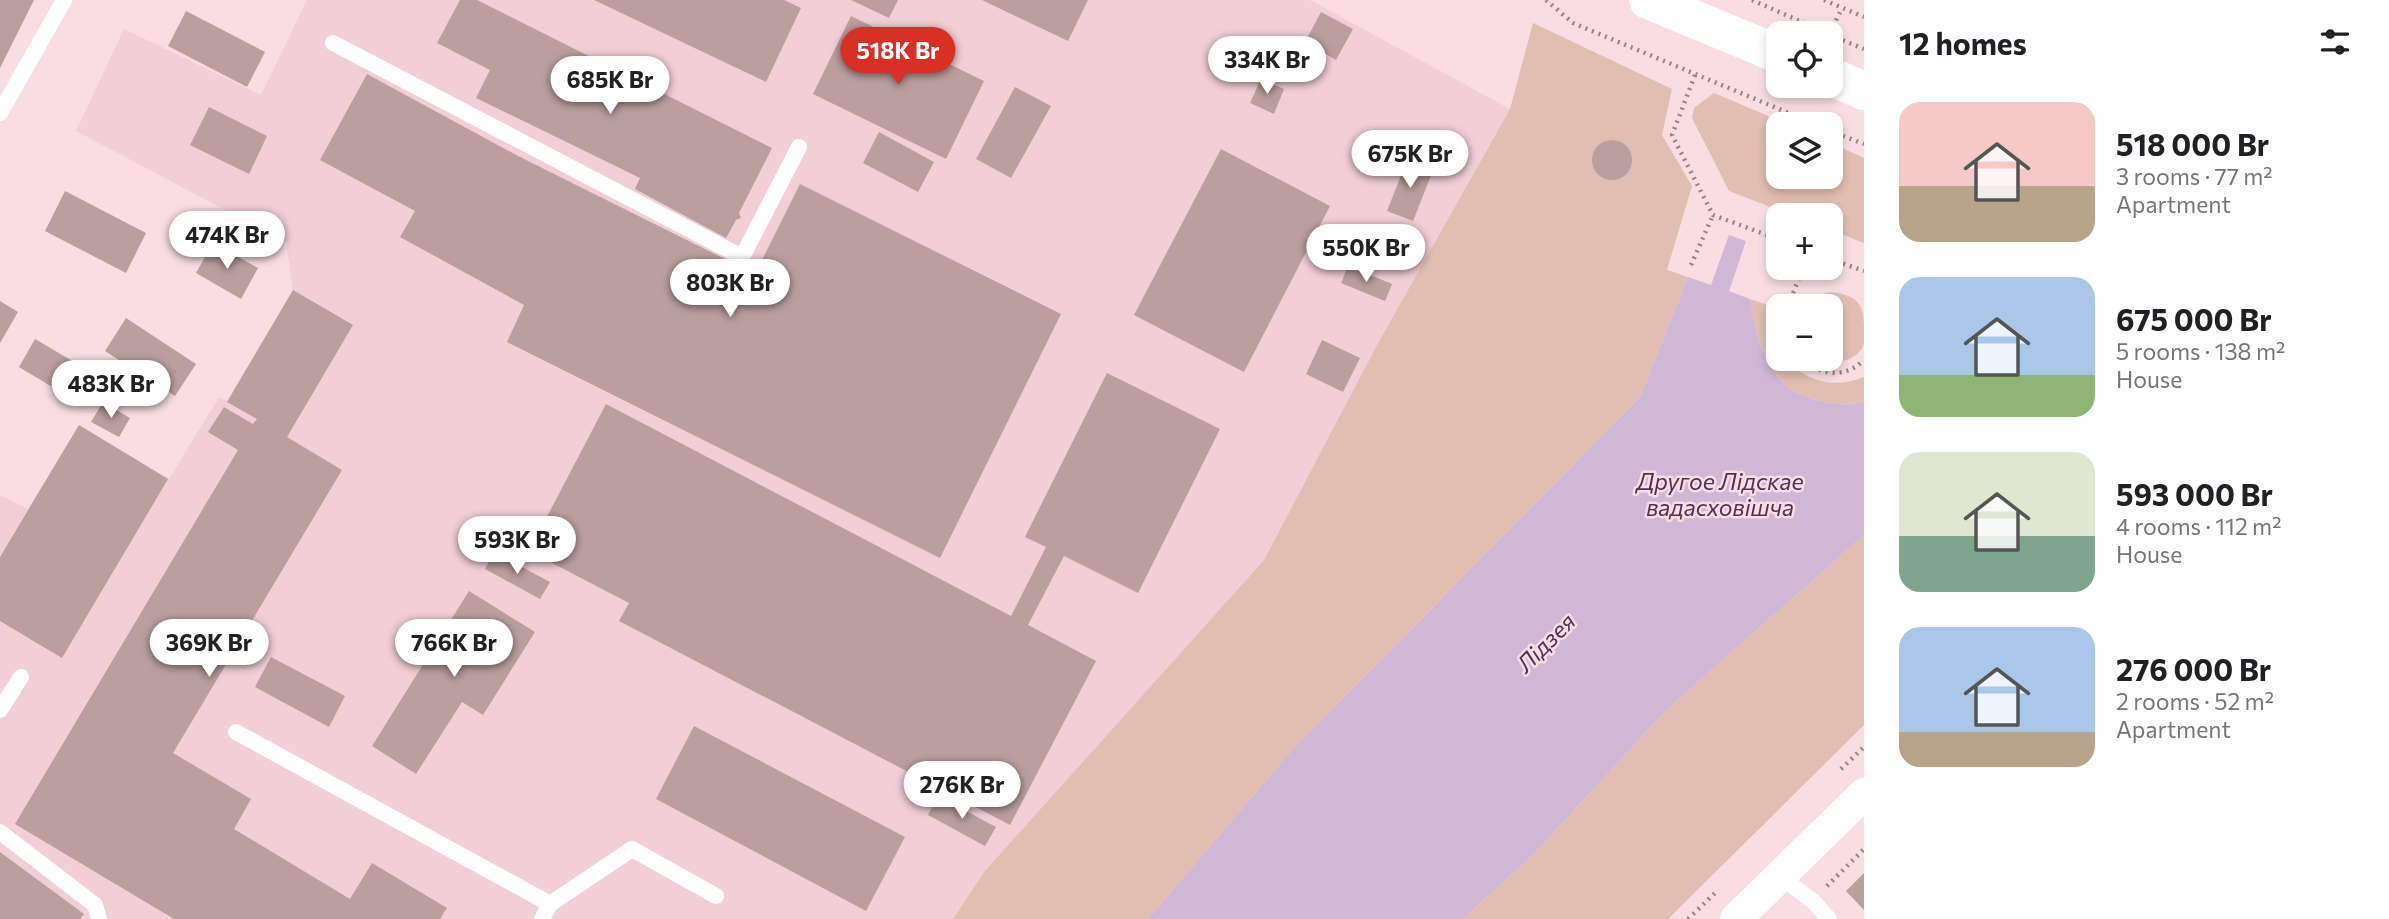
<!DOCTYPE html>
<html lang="en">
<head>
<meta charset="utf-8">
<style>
	:root { --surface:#fff; --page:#f6f6f6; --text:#202124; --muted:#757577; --accent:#d93025 }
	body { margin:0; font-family:Commissioner,sans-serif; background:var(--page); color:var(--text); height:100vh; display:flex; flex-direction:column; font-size:26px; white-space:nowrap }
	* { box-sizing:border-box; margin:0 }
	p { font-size:23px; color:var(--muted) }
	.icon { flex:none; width:38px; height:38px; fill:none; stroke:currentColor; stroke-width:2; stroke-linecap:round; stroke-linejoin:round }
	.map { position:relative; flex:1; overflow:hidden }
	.side { display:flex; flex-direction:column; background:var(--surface); width:525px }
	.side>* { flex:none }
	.buttons { position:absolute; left:1766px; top:21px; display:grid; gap:14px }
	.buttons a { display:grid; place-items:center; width:77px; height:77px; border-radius:14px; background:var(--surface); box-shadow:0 4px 10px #0003; font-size:35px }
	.price { position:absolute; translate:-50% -60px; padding:0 16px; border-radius:24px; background:#fff; color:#222; font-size:23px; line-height:46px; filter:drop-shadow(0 2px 4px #0008) }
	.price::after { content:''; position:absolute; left:50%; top:42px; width:21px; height:16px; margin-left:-10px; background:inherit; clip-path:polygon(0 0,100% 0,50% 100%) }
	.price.current { background:var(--accent); color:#fff }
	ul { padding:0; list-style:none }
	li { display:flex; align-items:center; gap:21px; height:175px; padding:0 35px }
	li span { display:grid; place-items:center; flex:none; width:196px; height:140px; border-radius:21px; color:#555 }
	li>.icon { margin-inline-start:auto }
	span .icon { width:84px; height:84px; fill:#fffc; stroke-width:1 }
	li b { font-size:30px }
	h2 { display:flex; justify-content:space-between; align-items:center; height:84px; padding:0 35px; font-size:30px }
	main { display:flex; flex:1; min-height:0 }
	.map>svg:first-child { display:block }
	.built { fill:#f2ced7 }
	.green { fill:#e1beb1 }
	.water { fill:#cfb7d5 }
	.building { fill:#ba9f9d }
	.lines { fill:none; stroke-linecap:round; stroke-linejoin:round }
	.path { stroke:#978387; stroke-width:4.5; stroke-dasharray:2 5; stroke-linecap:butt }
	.lane { stroke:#fff; stroke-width:16 }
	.street { stroke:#fff; stroke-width:32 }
	.secondary { stroke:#fff; stroke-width:38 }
	.labels { text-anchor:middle; stroke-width:5; stroke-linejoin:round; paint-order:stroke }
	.water-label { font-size:23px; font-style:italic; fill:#513058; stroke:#f9dde3 }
</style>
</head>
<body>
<main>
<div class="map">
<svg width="1864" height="919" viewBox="0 0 1864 919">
	<rect width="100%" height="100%" fill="#f9dde3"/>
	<polygon class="built" points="307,0 1310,0 1510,109 1377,345 1264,560 984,872 953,919 0,919 0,495 28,509 79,425 169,479 219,397 227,401 293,290 286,242 76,131 124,29 261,95"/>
	<g class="green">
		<polygon points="1533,23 1672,89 1662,135 1692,186 1667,270 1688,277 1640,397 1293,749 1148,919 953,919 984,872 1264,560 1377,345 1510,109"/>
		<polygon points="1714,93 1787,124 1778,124 1778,177 1830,177 1831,143 1864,158 1864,243 1831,230 1830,215 1791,215 1729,191 1692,118 1694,108"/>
		<path d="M 1831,292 C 1855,295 1864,302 1864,326 C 1864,331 1864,338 1864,343 C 1859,362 1832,366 1817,359 L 1830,359 L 1830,306 L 1804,306 L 1817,295 Z"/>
		<path d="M 1750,299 L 1774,307 C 1773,325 1778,341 1778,359 L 1786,359 C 1806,382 1835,389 1864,377 L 1864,401 C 1851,407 1830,404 1816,400 C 1809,397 1798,395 1791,390 C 1762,368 1756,332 1750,299 Z"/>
		<polygon points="1864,535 1864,725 1668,919 1463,919 1533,855 1667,709"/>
	</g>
	<path class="water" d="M 1729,235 L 1746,241 L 1729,291 L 1750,299 C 1756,332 1762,368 1791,390 C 1798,395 1809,397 1816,400 C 1830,404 1851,407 1864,401 L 1864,535 L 1667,709 L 1533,855 L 1463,919 L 1148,919 L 1293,749 L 1640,397 L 1688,277 L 1711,285 Z"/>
	<g class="building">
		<polygon points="0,0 34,0 0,68"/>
		<polygon points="460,0 477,0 772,148 739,213 741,218 736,220 726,238 635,189 640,178 476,98 490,70 437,43"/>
		<polygon points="594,0 784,0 801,8 766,82"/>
		<polygon points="851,0 898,0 889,18"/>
		<polygon points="982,0 1088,0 1068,41"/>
		<polygon points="186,11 265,52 247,87 168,46"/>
		<polygon points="1321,12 1353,29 1336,60 1305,42"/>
		<polygon points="851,16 984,81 946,159 813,94"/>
		<polygon points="367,74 518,156 755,274 800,184 1061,314 940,558 507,342 524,305 400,237 415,211 320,160"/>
		<polygon points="1261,79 1284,89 1274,114 1250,103"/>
		<polygon points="1015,87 1051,106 1011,178 976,159"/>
		<polygon points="209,107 267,136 249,174 190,145"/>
		<polygon points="879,132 934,162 918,192 863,163"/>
		<circle cx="1612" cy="160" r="20"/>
		<polygon points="1221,149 1330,206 1244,372 1134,315"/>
		<polygon points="1408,158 1434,168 1413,221 1387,211"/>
		<polygon points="65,191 146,233 126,273 45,231"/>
		<polygon points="213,243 258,268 241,299 196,273"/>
		<polygon points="1348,266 1392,284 1385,301 1341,283"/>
		<polygon points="293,290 353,325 287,437 342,470 173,753 251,799 234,829 350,899 372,863 447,908 440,919 174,919 15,824 238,450 208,432 224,407 253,424 257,419 227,402"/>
		<polygon points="0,301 18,312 0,343"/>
		<polygon points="126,318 196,364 175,396 105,351"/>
		<polygon points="35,339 81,366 64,394 19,367"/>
		<polygon points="1322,340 1360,358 1343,392 1306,374"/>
		<polygon points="1107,373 1220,429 1138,593 1064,556 1028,625 1096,661 1010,825 619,621 629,603 529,551 606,404 1011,616 1046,547 1025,537"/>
		<polygon points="103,402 130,418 119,437 91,422"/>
		<polygon points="79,425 168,479 62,658 0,621 0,557"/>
		<polygon points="494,552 550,582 540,599 485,569"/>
		<polygon points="469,591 535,632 483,715 462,702 416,774 372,746"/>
		<polygon points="271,657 345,696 329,727 255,687"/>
		<polygon points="694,726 905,837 866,911 656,799"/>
		<polygon points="938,796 996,827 985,846 928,815"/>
		<polygon points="0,852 84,914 80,919 0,919"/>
		<polygon points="1864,873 1864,910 1846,891"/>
	</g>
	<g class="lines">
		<g class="path">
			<polyline points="1546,0 1573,23 1815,124"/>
			<polyline points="1752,0 1827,33"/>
			<polyline points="1824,0 1864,17"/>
			<polyline points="1830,33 1842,8"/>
			<polyline points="1830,35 1864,49"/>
			<polyline points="1695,75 1672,135 1713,215 1778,239"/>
			<polyline points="1830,131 1864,144"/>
			<polyline points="1830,259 1864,271"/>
			<polyline points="1691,265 1713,215"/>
			<polyline points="1788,306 1803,268"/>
			<path d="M 1801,359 C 1820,375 1845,379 1864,360"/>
			<polyline points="1841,769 1864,747"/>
			<polyline points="1827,886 1864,849"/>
			<polyline points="1688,919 1715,893"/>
		</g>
		<g class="lane">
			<polyline points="333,43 742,257 799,147"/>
			<polyline points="0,113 64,0"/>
			<polyline points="0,710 21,677"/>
			<polyline points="236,732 550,904 542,919"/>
			<polyline points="0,832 95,905 99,919"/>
			<polyline points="1779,876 1813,901 1829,919"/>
			<polyline points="550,904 632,849 716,896"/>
		</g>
		<polyline class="street" points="1736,919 1864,794"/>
		<g class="secondary">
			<polyline points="1648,0 1778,54"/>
			<polyline points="1830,76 1864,91"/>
		</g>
	</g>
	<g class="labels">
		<g class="water-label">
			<text x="1720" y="490">Другое Лідскае<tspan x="1720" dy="26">вадасховішча</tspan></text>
			<text transform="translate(1546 643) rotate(-45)" y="8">Лідзея</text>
		</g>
	</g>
</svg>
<div class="buttons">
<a><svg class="icon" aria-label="locate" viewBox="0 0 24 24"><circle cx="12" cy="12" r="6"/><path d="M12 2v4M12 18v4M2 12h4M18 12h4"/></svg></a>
<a><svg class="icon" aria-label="layers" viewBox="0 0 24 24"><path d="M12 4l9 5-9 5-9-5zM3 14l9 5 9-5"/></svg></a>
<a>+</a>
<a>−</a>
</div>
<b class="price current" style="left:898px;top:87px">518K Br</b>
<b class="price" style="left:1267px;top:96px">334K Br</b>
<b class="price" style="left:610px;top:116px">685K Br</b>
<b class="price" style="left:1410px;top:190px">675K Br</b>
<b class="price" style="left:227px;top:271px">474K Br</b>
<b class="price" style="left:1366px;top:284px">550K Br</b>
<b class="price" style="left:730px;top:319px">803K Br</b>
<b class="price" style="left:111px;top:420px">483K Br</b>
<b class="price" style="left:517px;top:576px">593K Br</b>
<b class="price" style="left:209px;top:679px">369K Br</b>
<b class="price" style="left:454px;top:679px">766K Br</b>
<b class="price" style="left:962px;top:821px">276K Br</b>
</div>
<section class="side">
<h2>12 homes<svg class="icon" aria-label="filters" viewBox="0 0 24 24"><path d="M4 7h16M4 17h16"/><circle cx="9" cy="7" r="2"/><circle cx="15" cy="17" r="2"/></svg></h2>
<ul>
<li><span style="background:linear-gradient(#f6c9c9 60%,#b9a48a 0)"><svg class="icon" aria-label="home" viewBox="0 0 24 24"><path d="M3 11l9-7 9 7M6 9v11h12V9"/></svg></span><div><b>518 000 Br</b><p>3 rooms · 77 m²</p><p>Apartment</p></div></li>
<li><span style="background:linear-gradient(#a9c7e8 70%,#8fb573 0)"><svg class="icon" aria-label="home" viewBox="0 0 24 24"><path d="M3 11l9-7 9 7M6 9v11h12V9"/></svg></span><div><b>675 000 Br</b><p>5 rooms · 138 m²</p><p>House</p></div></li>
<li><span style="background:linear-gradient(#dfe7d0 60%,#7fa58c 0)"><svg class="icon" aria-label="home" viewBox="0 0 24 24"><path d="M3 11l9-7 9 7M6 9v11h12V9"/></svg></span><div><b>593 000 Br</b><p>4 rooms · 112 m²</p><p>House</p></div></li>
<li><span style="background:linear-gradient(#a9c7e8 75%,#b9a48a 0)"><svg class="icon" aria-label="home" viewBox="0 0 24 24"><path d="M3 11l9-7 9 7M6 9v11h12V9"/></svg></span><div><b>276 000 Br</b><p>2 rooms · 52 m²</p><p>Apartment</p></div></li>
</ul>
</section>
</main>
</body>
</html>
